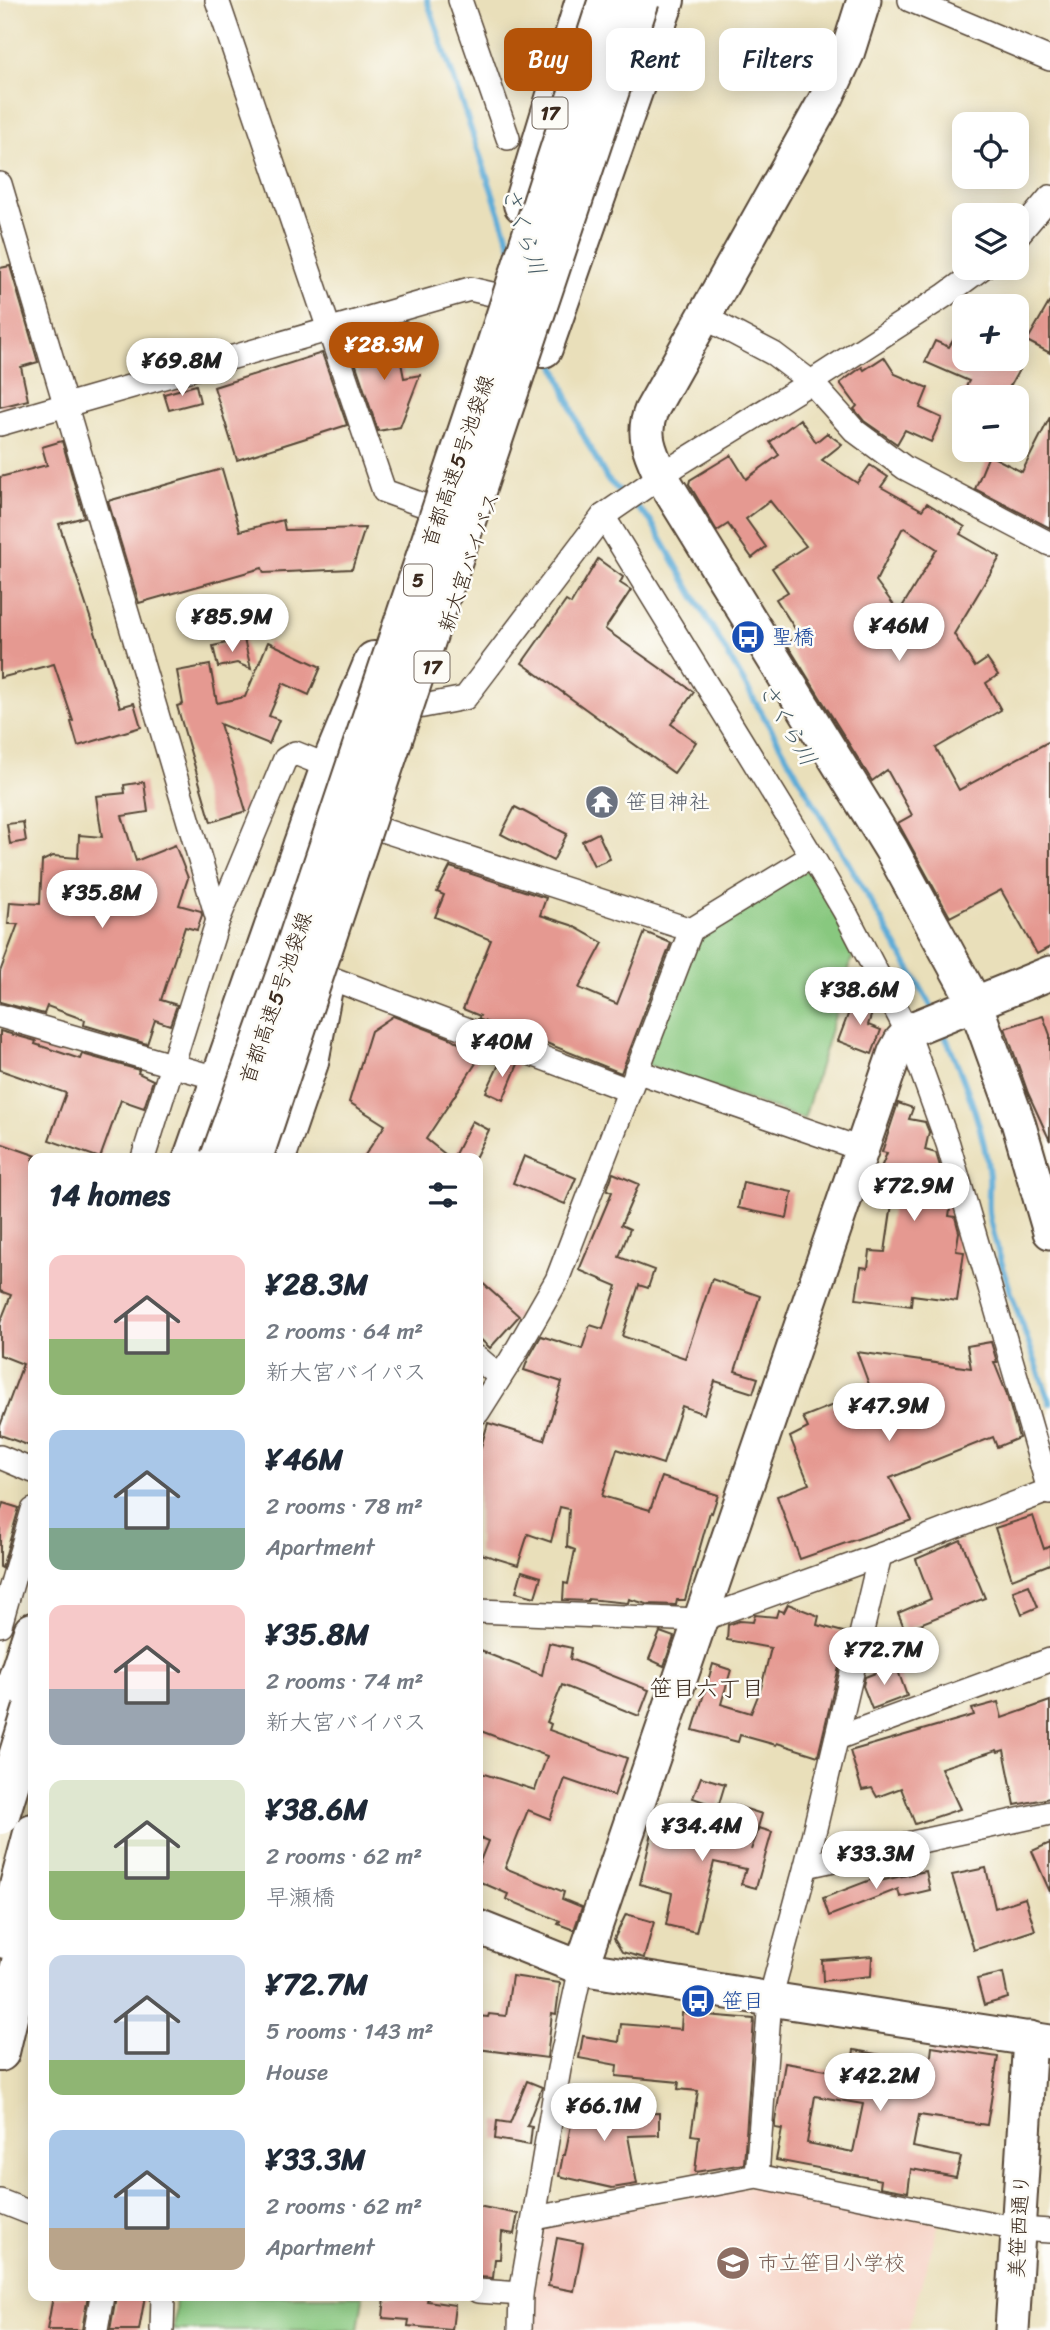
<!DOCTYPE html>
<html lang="en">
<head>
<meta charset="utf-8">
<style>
	:root { --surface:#fff; --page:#f6f6f7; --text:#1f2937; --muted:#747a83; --accent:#b45309 }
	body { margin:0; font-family:Sriracha,"Klee One",sans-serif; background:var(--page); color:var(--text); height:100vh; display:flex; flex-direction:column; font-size:26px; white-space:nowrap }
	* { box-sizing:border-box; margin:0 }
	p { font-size:23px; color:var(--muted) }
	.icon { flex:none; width:38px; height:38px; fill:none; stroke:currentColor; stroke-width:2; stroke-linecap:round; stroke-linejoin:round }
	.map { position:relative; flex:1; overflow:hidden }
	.details { position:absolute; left:28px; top:1153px; width:455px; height:1148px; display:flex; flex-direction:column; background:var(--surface); border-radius:14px; box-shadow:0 4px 18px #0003 }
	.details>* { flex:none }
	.banner { position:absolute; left:504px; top:28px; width:441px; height:63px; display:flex; gap:14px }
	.buttons { position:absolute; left:952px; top:112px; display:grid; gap:14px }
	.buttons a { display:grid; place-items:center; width:77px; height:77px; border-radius:14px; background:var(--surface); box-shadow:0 4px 18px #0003; font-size:35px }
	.price { position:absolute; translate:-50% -60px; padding:0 16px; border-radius:24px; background:#fff; color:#222; font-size:23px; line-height:46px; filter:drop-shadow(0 2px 4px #0008) }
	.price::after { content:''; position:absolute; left:50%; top:42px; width:21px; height:16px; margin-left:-10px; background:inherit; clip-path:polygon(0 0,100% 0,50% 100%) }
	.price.on { background:var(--accent); color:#fff }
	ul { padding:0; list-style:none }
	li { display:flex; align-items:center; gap:21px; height:175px; padding:0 21px }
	li span { display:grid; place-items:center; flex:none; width:196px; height:140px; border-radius:14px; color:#555 }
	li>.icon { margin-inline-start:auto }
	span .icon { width:84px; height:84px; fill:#fffc; stroke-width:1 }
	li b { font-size:30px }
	h2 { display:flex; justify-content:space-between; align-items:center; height:84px; padding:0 21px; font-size:30px }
	.tag { padding:0 24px; border-radius:14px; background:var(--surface); box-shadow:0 4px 18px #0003; font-size:24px; line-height:63px }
	.tag.on { background:var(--accent); color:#fff }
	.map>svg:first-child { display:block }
	.built { fill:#f6d2c4 }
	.green { fill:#88c87f; stroke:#62794e; stroke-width:2 }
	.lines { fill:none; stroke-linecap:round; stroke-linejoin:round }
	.stream { stroke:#5dacd7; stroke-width:6 }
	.building { fill:#e59991; fill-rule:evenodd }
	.highway-tunnel { stroke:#c6bb9b; stroke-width:38; stroke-dasharray:38 19; stroke-linecap:butt }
	.street-casing { stroke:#554535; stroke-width:26 }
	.secondary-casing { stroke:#554535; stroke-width:37 }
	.highway-casing { stroke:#554535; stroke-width:42 }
	.street { stroke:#fff; stroke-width:23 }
	.secondary { stroke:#fff; stroke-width:33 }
	.highway { stroke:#fff; stroke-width:38 }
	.highway-bridge-casing { stroke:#554535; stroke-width:42; stroke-linecap:butt }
	.highway-bridge { stroke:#fff; stroke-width:38 }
	.labels { text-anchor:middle; stroke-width:5; stroke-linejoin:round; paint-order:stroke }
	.shield { fill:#fdfcf7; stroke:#75695f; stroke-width:2 }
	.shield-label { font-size:19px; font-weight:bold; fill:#3b2a1e }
	.street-label { font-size:21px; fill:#3b2a1e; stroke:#fdfcf7 }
	.transit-label { font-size:21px; fill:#164399; stroke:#fdfcf7; text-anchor:start }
	.worship-label { font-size:21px; fill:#5b616d; stroke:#fdfcf7; text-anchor:start }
	.education-label { font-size:21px; fill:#785e54; stroke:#fdfcf7; text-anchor:start }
	.water-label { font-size:23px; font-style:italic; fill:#495e68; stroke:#fdfcf7 }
	.neighbourhood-label { font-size:23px; fill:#3b2a1e; stroke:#fdfcf7 }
</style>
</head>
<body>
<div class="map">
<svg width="1050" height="2330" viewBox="0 0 1050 2330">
	<rect width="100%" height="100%" fill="#fdfcf7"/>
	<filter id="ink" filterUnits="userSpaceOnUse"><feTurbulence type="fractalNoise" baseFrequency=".0143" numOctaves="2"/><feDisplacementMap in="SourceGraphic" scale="14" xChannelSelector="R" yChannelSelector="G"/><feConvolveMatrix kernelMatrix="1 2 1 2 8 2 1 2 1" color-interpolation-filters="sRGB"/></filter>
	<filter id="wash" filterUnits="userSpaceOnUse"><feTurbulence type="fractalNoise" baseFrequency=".00686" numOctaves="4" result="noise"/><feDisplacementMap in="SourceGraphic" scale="28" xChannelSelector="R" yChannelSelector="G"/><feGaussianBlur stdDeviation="1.57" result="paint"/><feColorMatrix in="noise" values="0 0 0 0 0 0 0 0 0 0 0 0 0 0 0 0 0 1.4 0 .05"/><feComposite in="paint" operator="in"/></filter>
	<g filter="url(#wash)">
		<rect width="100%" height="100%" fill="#e9dfba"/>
		<polygon class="built" points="757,2185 939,2223 908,2330 534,2330 533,2297 544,2230 550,2223"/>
		<g class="green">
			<polygon points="813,866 856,945 804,1119 645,1064 694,935"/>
			<polygon points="176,2296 362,2296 363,2298 358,2330 174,2330"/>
		</g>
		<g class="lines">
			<g class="stream">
				<polyline points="427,0 511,247"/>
				<polyline points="551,355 580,429 607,479 650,520 934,1011"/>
				<path d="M 941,1027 C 961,1070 985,1129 989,1176 C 990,1190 987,1205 990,1219 C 1004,1281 1029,1342 1050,1403"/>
			</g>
		</g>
		<g id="blocks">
			<g class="building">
				<polygon points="10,266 38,362 21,367 28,400 0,407 0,268"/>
				<polygon points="1050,301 1050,353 1027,341"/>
				<polygon points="964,322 964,359 1025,359 1004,397 960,397 969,381 925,362 935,341 949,347"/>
				<polygon points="396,337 404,378 420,375 400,427 378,431 350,347"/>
				<polygon points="322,353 347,425 237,460 214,387"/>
				<polygon points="884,357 895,374 928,388 920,408 942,418 931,442 905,430 897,444 864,421 854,409 857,406 840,383 862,367 864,370"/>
				<polygon points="196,385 200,402 169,410 164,394"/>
				<polygon points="1050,417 1050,528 975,489 989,455 1022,472"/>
				<path d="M 800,419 L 816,442 L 827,433 L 842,444 L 822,460 L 857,483 L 870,465 L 888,477 L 881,487 L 922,510 L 927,503 L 965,527 L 960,534 L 1000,557 L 954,634 L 975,667 L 987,659 L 998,675 L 986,683 L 1001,710 L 936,748 L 959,790 L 1050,741 L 1050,947 L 1037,954 L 1001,890 L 950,917 L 898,823 L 912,815 L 887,770 L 872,781 L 787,644 L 799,635 L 776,599 L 788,592 L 772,568 L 806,546 L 770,501 L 746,519 L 766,547 L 752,558 L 728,524 L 717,531 L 689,484 L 690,480 L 731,455 L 746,479 L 779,455 L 770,442 ZM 905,528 L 937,549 L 899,612 L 876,581 L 902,529 Z"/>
				<polygon points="62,441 84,517 59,524 120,707 134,703 141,727 78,746 71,722 73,721 54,664 0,678 0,477 47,465 42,447"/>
				<polygon points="222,469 240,531 283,520 285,530 365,528 352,569 264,573 262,568 139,603 108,501"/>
				<polygon points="598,559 623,577 620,583 631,590 605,629 694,692 671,724 696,742 674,773 522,663 566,601 571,604"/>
				<polygon points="244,639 251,669 237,663 218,667 213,646"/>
				<polygon points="268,642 321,667 309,695 283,683 269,716 279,720 269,744 220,724 246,811 211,822 177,706 183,704 177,671 210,665 217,703 245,697"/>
				<polygon points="144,782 148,812 122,816 136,861 175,845 188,878 179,905 201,911 202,915 197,930 185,927 161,1000 177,1005 170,1025 155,1020 147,1044 84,1025 85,1020 47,1006 44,1014 0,1002 0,972 18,924 8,924 10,902 40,904 42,861 53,856 78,858 79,835 102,837 96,796 125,793 124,785"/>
				<polygon points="515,807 567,834 553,861 501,834"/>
				<polygon points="23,822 26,841 10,844 7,824"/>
				<polygon points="598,833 610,859 594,866 582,841"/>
				<polygon points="450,867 546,898 540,915 571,925 603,943 579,988 617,1004 645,932 671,943 621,1073 529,1036 528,1038 478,1019 480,1016 463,1009 491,940 435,917 444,895 437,892"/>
				<polygon points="855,996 870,1002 873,1010 868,1025 881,1030 872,1054 838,1041"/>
				<polygon points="393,1016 450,1038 465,1047 466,1044 484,1051 426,1139 450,1158 363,1158 385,1125 349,1102 371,1031"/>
				<polygon points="1043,1016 1050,1035 1050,1141 1028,1093 1005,1028"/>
				<polygon points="0,1031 36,1041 35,1044 80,1059 82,1054 139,1070 138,1073 153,1080 144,1108 121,1100 100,1158 49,1140 66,1093 0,1070"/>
				<polygon points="502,1058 518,1064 503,1100 486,1092"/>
				<polygon points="898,1103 913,1108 909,1119 925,1122 929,1132 925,1150 936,1153 944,1180 943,1186 946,1186 951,1203 949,1216 955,1217 959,1232 956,1251 964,1252 957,1301 912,1295 911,1306 856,1299 861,1267 868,1268 870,1251 885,1252 892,1204 884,1203 887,1178 878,1175 887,1153 882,1152"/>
				<polygon points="472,1121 489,1130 475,1158 453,1158"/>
				<polygon points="0,1143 37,1156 33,1158 33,1447 0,1435 0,1426 23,1364 0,1355 0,1323 11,1295 0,1291"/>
				<polygon points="524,1156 576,1178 565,1204 513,1183"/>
				<polygon points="613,1173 639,1184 621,1225 630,1229 619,1257 654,1270 648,1288 639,1285 622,1336 685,1358 712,1279 760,1296 735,1371 758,1378 753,1393 715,1381 704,1414 682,1406 663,1464 617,1449 602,1496 650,1510 662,1477 718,1495 712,1513 710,1512 685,1600 677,1600 676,1605 647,1604 629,1599 628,1603 588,1599 588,1601 563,1600 564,1583 568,1584 575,1550 567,1547 569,1509 560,1507 551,1542 528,1534 518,1565 478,1553 478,1457 488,1423 544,1440 562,1382 524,1370 528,1359 541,1336 582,1349 590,1325 603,1329 617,1286 579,1270 612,1192 607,1190"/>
				<polygon points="743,1182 792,1192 787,1218 738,1208"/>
				<polygon points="478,1279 519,1316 490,1348 478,1337"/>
				<polygon points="991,1342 997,1362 994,1362 1006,1392 1019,1438 997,1447 993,1437 890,1478 912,1520 800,1559 777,1496 809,1484 790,1437 808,1428 803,1417 871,1390 857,1352 971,1368 967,1346"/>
				<polygon points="3,1503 19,1508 2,1568 0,1567 0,1513"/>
				<polygon points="1033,1516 1044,1549 1050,1546 1050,1564 1012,1579 995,1528"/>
				<polygon points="961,1540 985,1598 905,1630 898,1613 931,1599 916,1559"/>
				<polygon points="522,1571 541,1577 535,1597 516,1592"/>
				<polygon points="1029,1585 1038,1607 1022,1614 1013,1591"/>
				<polygon points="788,1604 819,1616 817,1625 847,1633 818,1756 777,1743 776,1745 740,1735 738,1742 693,1730 713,1664 731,1670 721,1704 751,1713 761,1688 771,1648 727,1640 728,1625 739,1621 753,1622 755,1615 776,1617 778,1610 784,1612"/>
				<polygon points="660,1632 674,1637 664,1666 649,1659"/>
				<polygon points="549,1643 572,1648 570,1659 649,1690 639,1716 562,1685 547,1722 551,1724 549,1730 627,1758 614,1796 565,1779 550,1819 528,1810 505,1868 564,1892 562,1899 582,1907 574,1930 558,1924 560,1921 506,1899 508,1894 478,1881 478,1866 488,1841 478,1837 478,1772 535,1790 547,1756 478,1730 478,1650 542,1675"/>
				<polygon points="896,1665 907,1696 872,1709 863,1686 865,1677"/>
				<polygon points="1050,1701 1050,1798 1015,1805 1004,1750 998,1752 997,1750 941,1768 960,1809 915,1824 901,1788 877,1797 872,1788 862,1790 850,1751 974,1715 972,1709 998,1702 1002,1718"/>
				<polygon points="701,1777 725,1784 718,1807 693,1798"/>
				<polygon points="733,1805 762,1814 751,1850 759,1828 772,1832 756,1888 741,1884 746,1869 714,1862 696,1932 666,1925 672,1893 640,1884 654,1824 721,1842"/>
				<polygon points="1050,1843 1050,1892 1032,1851"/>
				<polygon points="986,1868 995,1908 1025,1898 1035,1930 974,1950 952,1875"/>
				<polygon points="926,1871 930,1890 900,1897 898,1889 829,1916 823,1898 878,1877 879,1881"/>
				<polygon points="626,1914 654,1922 644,1958 622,1952 614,1939"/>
				<polygon points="872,1956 871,1976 823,1981 822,1960"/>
				<polygon points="1003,1973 1008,1998 984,2005 977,1979"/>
				<polygon points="512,1976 560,1983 556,2014 552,2013 547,2058 478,2049 478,2016 488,2017 489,2014 506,2016"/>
				<polygon points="682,2013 754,2019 744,2164 695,2172 699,2136 691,2135 698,2091 678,2089 679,2082 616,2076 617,2065 579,2058 583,2036 619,2042 621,2024 681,2029"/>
				<path d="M 932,2047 L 998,2057 L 987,2125 L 919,2115 L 913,2147 L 961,2157 L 956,2177 L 911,2169 L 908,2192 L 880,2187 L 881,2180 L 776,2160 L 782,2129 L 775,2128 L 775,2121 L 785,2063 L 850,2074 L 854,2050 L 930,2064 ZM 815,2096 L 863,2104 L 853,2152 L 807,2143 Z"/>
				<polygon points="527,2081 542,2087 527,2126 532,2127 530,2145 495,2139 497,2121 510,2123"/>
				<polygon points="577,2095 615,2100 613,2114 659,2113 659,2135 628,2136 637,2184 612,2188 559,2176 563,2155 565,2155"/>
				<polygon points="478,2206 518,2214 514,2234 502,2232 500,2259 495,2259 493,2278 478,2277"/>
				<polygon points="557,2238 583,2243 574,2291 548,2286"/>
				<polygon points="53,2296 88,2296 82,2330 47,2330"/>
				<polygon points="116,2296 145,2296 139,2330 110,2330"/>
				<polygon points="385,2296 419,2296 428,2298 427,2301 455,2305 452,2330 408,2326 409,2320 383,2318"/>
			</g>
		</g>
	</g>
	<g filter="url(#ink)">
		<use href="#blocks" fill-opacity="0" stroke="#554535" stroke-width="2"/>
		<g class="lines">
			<polyline class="highway-tunnel" points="22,1831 33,1789"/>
			<g class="street-casing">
				<g id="street">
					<polyline points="217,0 384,491 426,506"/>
					<polyline points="460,0 508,138"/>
					<polyline points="910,0 1050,59"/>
					<polyline points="0,184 218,920"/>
					<polyline points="1017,236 1050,197"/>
					<polyline points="704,317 774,354 811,382 855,431 905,468 1050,544"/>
					<polyline points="0,424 470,289 496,295"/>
					<polyline points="603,516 812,856 845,912 908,1033 948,1144 1050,1493"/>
					<polyline points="418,707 465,698 603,516 677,465 811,382 944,296 982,268"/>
					<polyline points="376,828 691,930"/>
					<polyline points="325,976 628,1090"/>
					<polyline points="0,1016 220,1079"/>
					<polyline points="636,1071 861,1149"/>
					<polyline points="143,1158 218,920 285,759 295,753 330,767"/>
					<polyline points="478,1358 500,1377"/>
					<polyline points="478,1412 511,1360 557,1280 691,930 812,856"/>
					<polyline points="0,1457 33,1471"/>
					<polyline points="478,1611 700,1620 880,1555 1050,1490"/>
					<polyline points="0,1625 33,1510"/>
					<polyline points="837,1738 1050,1660"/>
					<polyline points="806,1866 1050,1813"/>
					<polyline points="757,2176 770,1999 806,1866 880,1555"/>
					<polyline points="0,2201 33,2214"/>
					<polyline points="535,2218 757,2176 1018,2229 1050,2231"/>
					<polyline points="478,2291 521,2294"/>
					<polyline points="96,2330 102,2296"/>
					<polyline points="162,2330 163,2296"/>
					<polyline points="520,2330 521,2294 559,2069 581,1968"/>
				</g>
			</g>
			<g class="secondary-casing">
				<g id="secondary">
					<path d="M 864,0 L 847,54 L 826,99 L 651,411 C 641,435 651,454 661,476 L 891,849 L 975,1003 L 1018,1122 L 1050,1232"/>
					<polyline points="478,1927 581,1968 770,1999 1050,2042"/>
					<polyline points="581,1968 895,1052 901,1041 912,1029 1050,973"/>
					<polyline points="1012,2330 1030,2038"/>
				</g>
			</g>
			<g class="highway-casing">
				<g id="highway">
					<polyline points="523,204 585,0"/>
					<polyline points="543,348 665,0"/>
					<polyline points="193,1158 330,767 374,661"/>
					<polyline points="276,1158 309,1062 323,988"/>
					<polyline points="0,1732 33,1632"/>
					<polyline points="5,1939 33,1833"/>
					<polyline points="0,2052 33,1911"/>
				</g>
			</g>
			<use href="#street" class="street"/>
			<use href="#secondary" class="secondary"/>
			<use href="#highway" class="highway"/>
			<g class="highway-bridge-casing">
				<g id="highway-bridge">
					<polyline points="220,1158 289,965 488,370 608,0"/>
					<polyline points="253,1158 640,0"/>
					<polyline points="0,1815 33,1708"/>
				</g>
			</g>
			<use href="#highway-bridge" class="highway-bridge"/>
		</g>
	</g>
	<defs>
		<g id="bus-disc" transform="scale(1.75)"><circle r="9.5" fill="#1a4fb4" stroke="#fdfcf7"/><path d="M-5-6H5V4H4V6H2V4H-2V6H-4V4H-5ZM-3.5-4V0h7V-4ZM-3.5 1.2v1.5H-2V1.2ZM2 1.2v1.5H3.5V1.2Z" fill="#fff"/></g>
		<g id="temple-disc" transform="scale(1.75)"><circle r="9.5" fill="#6b7280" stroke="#fdfcf7"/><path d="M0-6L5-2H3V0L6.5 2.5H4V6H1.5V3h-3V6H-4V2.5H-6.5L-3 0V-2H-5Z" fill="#fff"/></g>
		<g id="school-disc" transform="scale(1.75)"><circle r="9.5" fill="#8d6e63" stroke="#fdfcf7"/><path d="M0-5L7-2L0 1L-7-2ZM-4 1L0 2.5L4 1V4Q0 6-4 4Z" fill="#fff"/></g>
	</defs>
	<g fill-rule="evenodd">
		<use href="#bus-disc" x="748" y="637"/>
		<use href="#temple-disc" x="602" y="802"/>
		<use href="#bus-disc" x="698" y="2001"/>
		<use href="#school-disc" x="733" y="2263"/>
	</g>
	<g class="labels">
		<g class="shield">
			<rect x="532.5" y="97.5" width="35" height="31" rx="5"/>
			<rect x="404" y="564.5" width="28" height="31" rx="5"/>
			<rect x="414.5" y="651.5" width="35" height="31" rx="5"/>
		</g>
		<g class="shield-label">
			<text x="550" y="120">17</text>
			<text x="418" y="587">5</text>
			<text x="432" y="674">17</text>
		</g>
		<g class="street-label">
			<text transform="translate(458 461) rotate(-71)" y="7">首都高速5号池袋線</text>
			<text transform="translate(469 562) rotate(-71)" y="7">新大宮バイパス</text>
			<text transform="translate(276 998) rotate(-71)" y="7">首都高速5号池袋線</text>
			<text transform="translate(1019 2226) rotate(-87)" y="7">美笹西通り</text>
		</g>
		<g class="transit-label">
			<text x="772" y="644">聖橋</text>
			<text x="722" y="2008">笹目</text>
		</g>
		<g class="worship-label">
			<text x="626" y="809">笹目神社</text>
		</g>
		<g class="education-label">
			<text x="758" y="2270">市立笹目小学校</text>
		</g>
		<g class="water-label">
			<text transform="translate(524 231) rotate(71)" y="8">さくら川</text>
			<text transform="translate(788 724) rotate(60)" y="8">さくら川</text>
		</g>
		<g class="neighbourhood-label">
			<text x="707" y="1696">笹目六丁目</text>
		</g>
	</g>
</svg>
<div class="buttons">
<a><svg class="icon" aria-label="locate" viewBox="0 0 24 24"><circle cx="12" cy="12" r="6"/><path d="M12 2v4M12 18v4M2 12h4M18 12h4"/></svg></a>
<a><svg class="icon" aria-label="layers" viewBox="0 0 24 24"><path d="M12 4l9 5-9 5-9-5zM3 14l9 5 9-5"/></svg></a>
<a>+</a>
<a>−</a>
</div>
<b class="price on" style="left:384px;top:382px">¥28.3M</b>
<b class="price" style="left:182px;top:398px">¥69.8M</b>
<b class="price" style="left:232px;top:654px">¥85.9M</b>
<b class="price" style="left:899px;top:663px">¥46M</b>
<b class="price" style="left:102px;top:930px">¥35.8M</b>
<b class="price" style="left:860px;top:1027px">¥38.6M</b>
<b class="price" style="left:502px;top:1079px">¥40M</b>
<b class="price" style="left:914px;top:1223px">¥72.9M</b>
<b class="price" style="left:889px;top:1443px">¥47.9M</b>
<b class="price" style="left:884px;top:1687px">¥72.7M</b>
<b class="price" style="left:702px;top:1863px">¥34.4M</b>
<b class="price" style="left:876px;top:1891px">¥33.3M</b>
<b class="price" style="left:880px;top:2113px">¥42.2M</b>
<b class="price" style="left:604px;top:2143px">¥66.1M</b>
<div class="banner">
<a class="tag on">Buy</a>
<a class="tag">Rent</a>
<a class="tag">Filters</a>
</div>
<section class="details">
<h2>14 homes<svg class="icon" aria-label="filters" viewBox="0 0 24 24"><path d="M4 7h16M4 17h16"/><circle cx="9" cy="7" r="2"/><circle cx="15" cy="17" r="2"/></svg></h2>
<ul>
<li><span style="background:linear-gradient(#f6c9c9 60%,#8fb573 0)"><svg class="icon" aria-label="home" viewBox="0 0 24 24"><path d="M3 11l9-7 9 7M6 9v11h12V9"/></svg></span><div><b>¥28.3M</b><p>2 rooms · 64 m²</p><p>新大宮バイパス</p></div></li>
<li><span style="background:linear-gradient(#a9c7e8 70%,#7fa58c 0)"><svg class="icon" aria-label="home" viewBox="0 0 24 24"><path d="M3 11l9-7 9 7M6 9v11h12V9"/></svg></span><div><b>¥46M</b><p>2 rooms · 78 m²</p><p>Apartment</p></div></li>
<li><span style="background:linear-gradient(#f6c9c9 60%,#9aa5b1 0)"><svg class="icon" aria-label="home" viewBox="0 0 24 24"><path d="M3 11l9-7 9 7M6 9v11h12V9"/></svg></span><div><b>¥35.8M</b><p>2 rooms · 74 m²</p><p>新大宮バイパス</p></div></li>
<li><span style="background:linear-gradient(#dfe7d0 65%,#8fb573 0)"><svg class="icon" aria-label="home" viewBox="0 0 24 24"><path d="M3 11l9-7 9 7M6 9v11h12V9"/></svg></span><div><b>¥38.6M</b><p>2 rooms · 62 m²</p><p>早瀬橋</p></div></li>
<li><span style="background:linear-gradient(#c9d6e8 75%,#8fb573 0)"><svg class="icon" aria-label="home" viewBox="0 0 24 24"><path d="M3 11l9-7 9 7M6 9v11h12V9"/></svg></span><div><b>¥72.7M</b><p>5 rooms · 143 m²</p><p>House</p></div></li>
<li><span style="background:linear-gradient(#a9c7e8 70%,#b9a48a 0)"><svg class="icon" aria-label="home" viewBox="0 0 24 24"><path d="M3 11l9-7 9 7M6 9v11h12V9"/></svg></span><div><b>¥33.3M</b><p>2 rooms · 62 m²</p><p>Apartment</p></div></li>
</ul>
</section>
</div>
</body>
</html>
